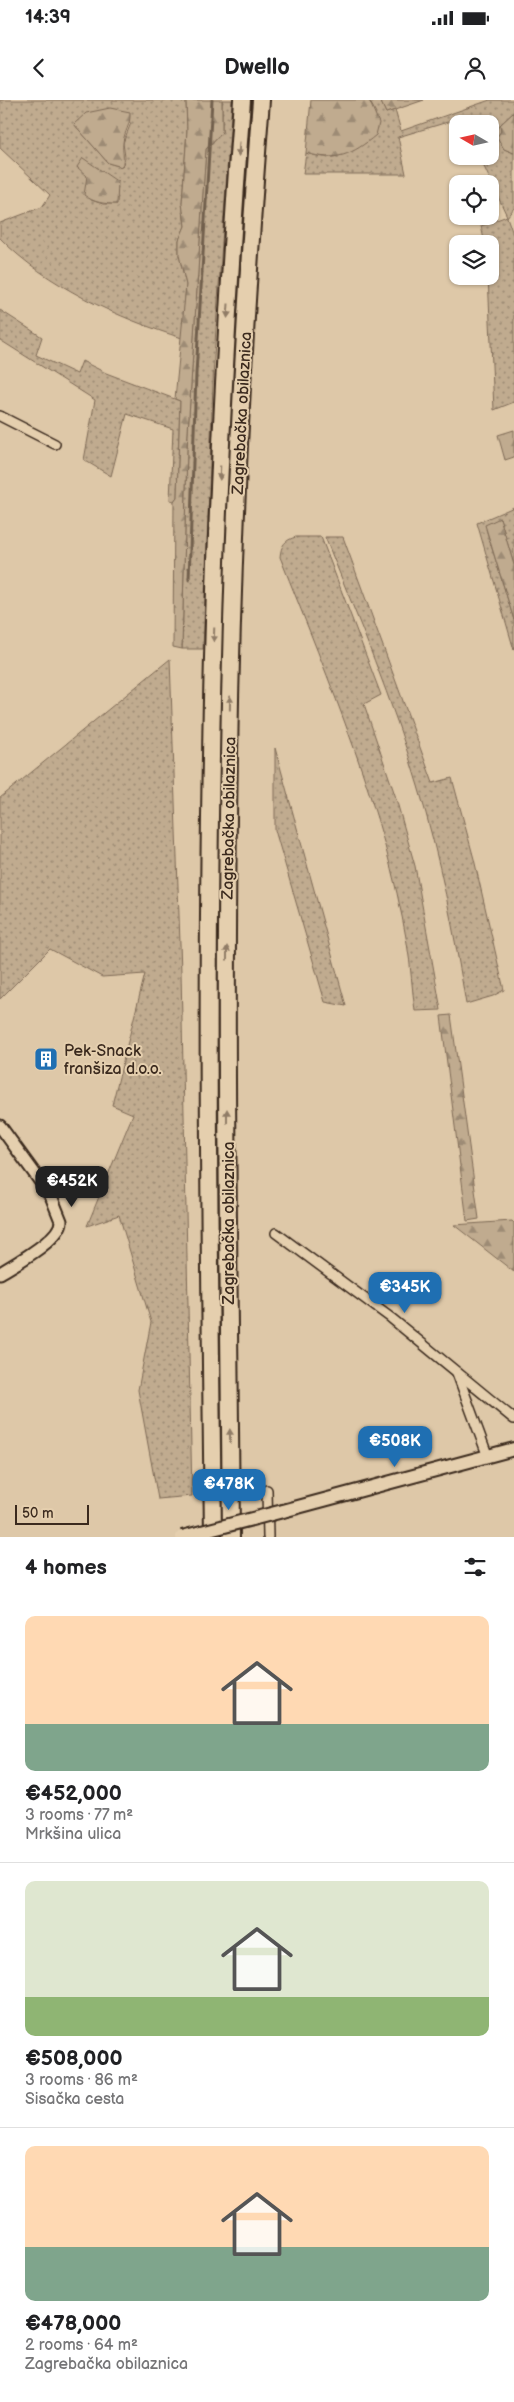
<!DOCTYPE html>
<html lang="en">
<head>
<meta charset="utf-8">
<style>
	:root { --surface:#fff; --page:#f2f2f2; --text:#202124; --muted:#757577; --line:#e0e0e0; --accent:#1f6fb2 }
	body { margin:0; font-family:"Balsamiq Sans",sans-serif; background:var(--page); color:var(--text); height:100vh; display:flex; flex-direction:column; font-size:19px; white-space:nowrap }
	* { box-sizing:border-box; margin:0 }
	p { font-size:16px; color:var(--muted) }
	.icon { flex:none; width:28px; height:28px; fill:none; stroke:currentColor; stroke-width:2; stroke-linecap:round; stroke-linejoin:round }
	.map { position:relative; height:1437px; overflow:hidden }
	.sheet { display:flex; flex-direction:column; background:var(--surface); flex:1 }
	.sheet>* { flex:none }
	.needle { width:32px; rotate:279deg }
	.buttons { position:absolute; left:449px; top:15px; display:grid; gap:10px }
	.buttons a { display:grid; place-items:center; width:50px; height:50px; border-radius:10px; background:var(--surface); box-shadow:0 1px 4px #0004; font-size:25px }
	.scale { position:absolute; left:15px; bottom:12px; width:74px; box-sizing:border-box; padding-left:5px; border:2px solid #3b2a1e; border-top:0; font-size:14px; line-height:18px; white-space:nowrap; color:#3b2a1e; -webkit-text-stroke:4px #e5cfae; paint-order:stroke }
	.price { position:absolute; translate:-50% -42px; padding:0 11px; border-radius:10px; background:var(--accent); color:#fff; font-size:16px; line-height:32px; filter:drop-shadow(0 1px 2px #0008) }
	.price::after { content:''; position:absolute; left:50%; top:30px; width:15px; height:11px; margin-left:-8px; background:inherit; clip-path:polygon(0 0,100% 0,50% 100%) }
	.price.active { background:#222; color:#fff }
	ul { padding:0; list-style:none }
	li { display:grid; align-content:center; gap:10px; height:265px; padding:0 25px }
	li+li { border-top:1px solid var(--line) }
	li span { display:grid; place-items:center; height:155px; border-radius:10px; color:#555 }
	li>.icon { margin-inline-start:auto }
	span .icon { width:90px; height:90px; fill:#fffc; stroke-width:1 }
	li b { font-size:21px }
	h2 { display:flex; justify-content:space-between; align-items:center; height:60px; padding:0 25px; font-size:21px }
	.status { display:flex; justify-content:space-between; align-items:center; height:35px; padding:0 25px; background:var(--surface); direction:ltr }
	.status svg { height:14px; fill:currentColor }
	header { display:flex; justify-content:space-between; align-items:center; height:65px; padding:0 25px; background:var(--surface); font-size:22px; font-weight:600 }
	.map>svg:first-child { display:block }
	.grass { fill:url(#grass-dots); stroke:#7e6a56; fill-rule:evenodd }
	.forest { fill:url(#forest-firs); stroke:#7e6a56 }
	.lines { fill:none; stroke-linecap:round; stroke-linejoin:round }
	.stream { stroke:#72604d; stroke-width:3 }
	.minor-casing { stroke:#3b2a1e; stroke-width:12 }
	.tertiary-casing { stroke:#3b2a1e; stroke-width:15 }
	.secondary-casing { stroke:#3b2a1e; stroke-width:16 }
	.motorway-casing { stroke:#3b2a1e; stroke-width:20 }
	.minor { stroke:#e5cfae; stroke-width:9 }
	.tertiary { stroke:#e5cfae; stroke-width:11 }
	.secondary { stroke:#e5cfae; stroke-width:12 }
	.motorway { stroke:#e5cfae; stroke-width:16 }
	.secondary-bridge-casing { stroke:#3b2a1e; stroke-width:16; stroke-linecap:butt }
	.secondary-bridge { stroke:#e5cfae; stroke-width:12 }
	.oneway { fill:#907c66 }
	.labels { text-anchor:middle; stroke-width:4; stroke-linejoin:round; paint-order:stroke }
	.street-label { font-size:16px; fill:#3b2a1e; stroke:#e5cfae }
	.poi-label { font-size:16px; fill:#3b2a1e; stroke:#e5cfae; text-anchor:start }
</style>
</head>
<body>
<div class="status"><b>14:39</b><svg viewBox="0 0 49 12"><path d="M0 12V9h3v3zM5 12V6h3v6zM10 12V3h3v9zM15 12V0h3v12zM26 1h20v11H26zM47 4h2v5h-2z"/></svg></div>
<header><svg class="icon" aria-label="back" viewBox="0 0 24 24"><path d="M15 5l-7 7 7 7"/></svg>Dwello<svg class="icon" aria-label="person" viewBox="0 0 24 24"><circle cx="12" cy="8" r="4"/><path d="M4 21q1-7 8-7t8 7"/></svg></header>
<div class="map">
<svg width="514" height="1437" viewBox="0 0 514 1437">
	<defs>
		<pattern id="grass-dots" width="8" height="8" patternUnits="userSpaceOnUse" patternTransform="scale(1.25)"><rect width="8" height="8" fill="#c0ab8f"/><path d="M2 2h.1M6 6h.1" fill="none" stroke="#9d8b74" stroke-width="1.8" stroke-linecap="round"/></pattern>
		<pattern id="forest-firs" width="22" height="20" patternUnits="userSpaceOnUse" patternTransform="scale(1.25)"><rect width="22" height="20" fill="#c0ab8f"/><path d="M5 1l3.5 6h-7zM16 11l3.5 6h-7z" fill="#9d8b74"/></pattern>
	</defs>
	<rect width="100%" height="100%" fill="#dec8a8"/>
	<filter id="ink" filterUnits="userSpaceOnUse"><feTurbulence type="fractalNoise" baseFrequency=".02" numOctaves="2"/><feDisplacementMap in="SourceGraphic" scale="10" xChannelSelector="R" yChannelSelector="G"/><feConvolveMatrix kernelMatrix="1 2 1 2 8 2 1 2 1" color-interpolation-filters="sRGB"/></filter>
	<g filter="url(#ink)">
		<g class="grass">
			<path d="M 0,0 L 186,0 L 187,30 L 182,103 L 185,126 L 179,140 L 179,155 L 186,185 L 182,238 C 120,219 45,185 0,138 L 0,123 L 42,107 L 50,95 L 0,48 ZM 131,23 L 123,43 L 125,57 L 122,67 L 108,63 L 74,24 ZM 87,76 L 117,104 L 103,104 L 91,100 Z"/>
			<polygon points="222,0 232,0 214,257 203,549 182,549 187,348 203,92 206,49 222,32"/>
			<path d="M 369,0 L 380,0 L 386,13 L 395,10 L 401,31 L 490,0 L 514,0 L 514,12 L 500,25 L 504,49 L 514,53 L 514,108 L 507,117 L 514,137 L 514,302 L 494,310 L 488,176 L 490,176 L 490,144 L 485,144 L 481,126 L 507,116 L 479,56 L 490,56 L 490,24 L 463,24 L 461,18 L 398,37 L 406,74 L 303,74 L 306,53 C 335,62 341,56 367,42 L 376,13 Z"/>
			<polygon points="0,210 42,237 36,255 77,274 82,261 106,273 180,301 177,397 174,401 170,400 173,329 127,314 111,376 84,360 95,300 0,240"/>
			<polygon points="514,407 514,465 500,418 486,429 514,520 514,550 477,423"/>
			<path d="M 296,437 L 321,437 L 381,595 L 364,604 L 395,695 L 415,766 L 441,910 L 415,911 C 412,889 411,866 407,843 C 384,709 330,583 280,457 C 281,445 285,440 296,437 Z"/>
			<path d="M 325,437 L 343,437 L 433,683 L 452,678 L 474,759 L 504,890 L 493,896 L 466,904 C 454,831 440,758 418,686 C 393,601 358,519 325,437 Z"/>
			<polygon points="170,559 181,872 192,1396 158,1399 138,1290 151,1222 119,1115 87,1126 133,1014 112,1005 145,874 102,877 50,849 0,899 0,698"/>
			<polygon points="275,648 346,906 325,902 275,730"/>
		</g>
		<g class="forest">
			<polygon points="186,0 222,0 222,32 206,49 203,92 187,348 182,549 173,547 174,401 177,397 180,301 175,299 186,185 179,155 179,140 185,126 182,103 187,30"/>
			<path d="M 311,0 L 369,0 L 379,23 L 376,35 C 352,55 336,62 306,53 Z"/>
			<polygon points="380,0 424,0 386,13"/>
			<path d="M 110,8 L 130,12 C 131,26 124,31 123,43 C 122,52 125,58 122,67 L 108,63 L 74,24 L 86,13 Z"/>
			<polygon points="514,12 514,53 504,49 497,37 501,31 500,25"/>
			<path d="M 83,58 L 118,82 L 117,104 C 105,104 94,103 84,95 L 87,76 L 77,67 Z"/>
			<polygon points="514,330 514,357 505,360 498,335"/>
			<polygon points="500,418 514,465 514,520 485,425"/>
			<polygon points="451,915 479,1119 467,1121 441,916"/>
			<polygon points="512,1121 514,1123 514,1172 454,1125"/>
		</g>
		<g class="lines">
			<polyline class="stream" points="189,480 196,274 212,0"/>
			<g class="minor-casing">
				<g id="minor">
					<polyline points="0,316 55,344"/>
					<polyline points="276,1133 391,1218 514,1319"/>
					<polyline points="457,1273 488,1357"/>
					<polyline points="267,1390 268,1437"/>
				</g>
			</g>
			<g class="tertiary-casing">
				<path id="tertiary" d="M 0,1026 L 51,1096 L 61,1121 C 61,1139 15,1164 0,1173"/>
			</g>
			<g class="secondary-casing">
				<polyline id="secondary" points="283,1411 514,1349"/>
			</g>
			<g class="motorway-casing">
				<g id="motorway">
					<path d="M 213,1437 C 210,1177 206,917 211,657 C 214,437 226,219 242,0"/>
					<path d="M 231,1437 C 229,1177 224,917 229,657 C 232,437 244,219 261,0"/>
				</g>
			</g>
			<use href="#minor" class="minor"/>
			<use href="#tertiary" class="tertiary"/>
			<use href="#secondary" class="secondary"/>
			<use href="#motorway" class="motorway"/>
			<g class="secondary-bridge-casing">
				<polyline id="secondary-bridge" points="182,1437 283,1411"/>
			</g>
			<use href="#secondary-bridge" class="secondary-bridge"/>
		</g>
		<defs><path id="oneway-solid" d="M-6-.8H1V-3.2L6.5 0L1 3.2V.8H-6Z" transform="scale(1.25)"/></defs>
		<g class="oneway">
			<use href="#oneway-solid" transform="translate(239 49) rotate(94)"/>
			<use href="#oneway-solid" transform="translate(228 211) rotate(94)"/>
			<use href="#oneway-solid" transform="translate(220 373) rotate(92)"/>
			<use href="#oneway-solid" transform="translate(214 535) rotate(92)"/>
			<use href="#oneway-solid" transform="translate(230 603) rotate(-89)"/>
			<use href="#oneway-solid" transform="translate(227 853) rotate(-90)"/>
			<use href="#oneway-solid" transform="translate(227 1016) rotate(-90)"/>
			<use href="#oneway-solid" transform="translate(230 1336) rotate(-91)"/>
		</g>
	</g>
	<defs>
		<g id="building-square" transform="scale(1.25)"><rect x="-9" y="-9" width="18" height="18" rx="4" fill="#1f6fb2" stroke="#e5cfae"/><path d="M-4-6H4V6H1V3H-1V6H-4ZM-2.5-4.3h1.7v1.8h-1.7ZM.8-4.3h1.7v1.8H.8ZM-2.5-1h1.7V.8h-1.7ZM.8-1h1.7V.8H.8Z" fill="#fff"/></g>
	</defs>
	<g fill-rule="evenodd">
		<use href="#building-square" x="46" y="959"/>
	</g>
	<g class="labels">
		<g class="street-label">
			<text transform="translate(241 313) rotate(-87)" y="6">Zagrebačka obilaznica</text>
			<text transform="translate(228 718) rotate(-89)" y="6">Zagrebačka obilaznica</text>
			<text transform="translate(228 1123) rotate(-90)" y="6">Zagrebačka obilaznica</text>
		</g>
		<g class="poi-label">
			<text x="64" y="956">Pek-Snack<tspan x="64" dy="18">franšiza d.o.o.</tspan></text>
		</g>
	</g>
</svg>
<div class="buttons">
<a><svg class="needle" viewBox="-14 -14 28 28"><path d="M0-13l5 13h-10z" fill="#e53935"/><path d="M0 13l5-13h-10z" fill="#757577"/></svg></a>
<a><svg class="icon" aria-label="locate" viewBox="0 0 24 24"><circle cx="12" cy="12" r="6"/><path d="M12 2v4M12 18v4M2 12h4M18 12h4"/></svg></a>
<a><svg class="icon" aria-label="layers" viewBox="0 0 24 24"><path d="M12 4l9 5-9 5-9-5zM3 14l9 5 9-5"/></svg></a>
</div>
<div class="scale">50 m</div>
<b class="price active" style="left:72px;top:1108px">€452K</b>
<b class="price" style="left:405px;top:1214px">€345K</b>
<b class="price" style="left:395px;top:1368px">€508K</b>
<b class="price" style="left:229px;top:1411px">€478K</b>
</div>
<section class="sheet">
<h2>4 homes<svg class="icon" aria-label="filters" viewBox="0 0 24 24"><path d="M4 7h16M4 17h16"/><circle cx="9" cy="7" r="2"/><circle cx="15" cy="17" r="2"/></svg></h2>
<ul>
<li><span style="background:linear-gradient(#ffd9b3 70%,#7fa58c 0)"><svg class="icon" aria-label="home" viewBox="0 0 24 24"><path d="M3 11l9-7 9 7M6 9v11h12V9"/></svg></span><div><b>€452,000</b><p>3 rooms · 77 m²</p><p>Mrkšina ulica</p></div></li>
<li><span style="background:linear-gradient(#dfe7d0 75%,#8fb573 0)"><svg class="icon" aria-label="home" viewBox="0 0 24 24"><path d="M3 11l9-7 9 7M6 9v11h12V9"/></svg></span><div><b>€508,000</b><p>3 rooms · 86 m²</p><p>Sisačka cesta</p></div></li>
<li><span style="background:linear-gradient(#ffd9b3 65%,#7fa58c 0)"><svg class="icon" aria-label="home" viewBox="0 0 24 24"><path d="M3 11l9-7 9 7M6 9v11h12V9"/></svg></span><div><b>€478,000</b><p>2 rooms · 64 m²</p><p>Zagrebačka obilaznica</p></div></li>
</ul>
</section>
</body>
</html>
